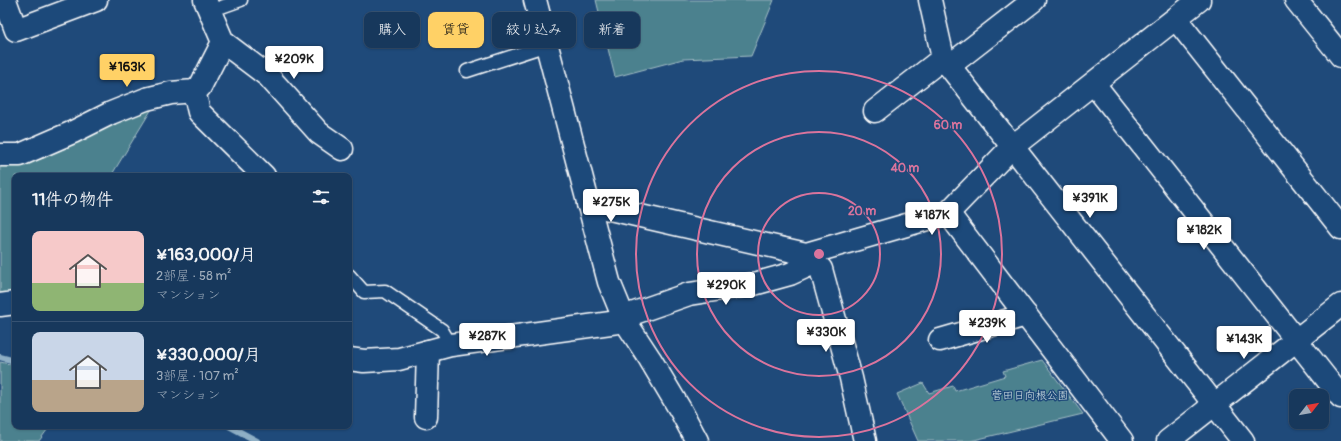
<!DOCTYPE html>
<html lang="ja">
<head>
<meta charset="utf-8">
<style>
	:root { --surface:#17385c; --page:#244365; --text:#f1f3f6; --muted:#9eacbb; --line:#365272; --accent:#ffd166 }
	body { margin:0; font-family:Pangolin,"Klee One",sans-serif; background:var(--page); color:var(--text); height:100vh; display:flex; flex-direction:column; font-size:15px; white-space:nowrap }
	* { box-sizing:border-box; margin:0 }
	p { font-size:13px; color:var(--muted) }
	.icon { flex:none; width:22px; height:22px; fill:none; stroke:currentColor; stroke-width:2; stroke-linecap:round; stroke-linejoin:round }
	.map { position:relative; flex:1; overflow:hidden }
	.drawer { position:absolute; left:12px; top:173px; width:340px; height:256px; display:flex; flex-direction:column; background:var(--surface); border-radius:8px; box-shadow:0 1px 3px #0004,0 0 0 1px var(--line) }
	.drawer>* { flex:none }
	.hud { position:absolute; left:364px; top:12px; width:380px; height:36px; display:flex; gap:8px }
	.needle { width:26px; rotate:59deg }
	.controls { position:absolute; left:1289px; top:389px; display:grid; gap:8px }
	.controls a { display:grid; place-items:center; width:40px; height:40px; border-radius:8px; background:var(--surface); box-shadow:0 1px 3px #0004,0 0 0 1px var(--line); font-size:20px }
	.price { position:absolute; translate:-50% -34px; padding:0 9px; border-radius:4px; background:#fff; color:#222; font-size:13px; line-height:26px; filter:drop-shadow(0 1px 2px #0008) }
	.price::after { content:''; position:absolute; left:50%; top:24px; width:12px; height:9px; margin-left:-6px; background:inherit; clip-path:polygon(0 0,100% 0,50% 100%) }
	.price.active { background:var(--accent); color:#111 }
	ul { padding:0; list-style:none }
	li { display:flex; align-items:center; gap:12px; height:100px; padding:0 20px }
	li+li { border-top:1px solid var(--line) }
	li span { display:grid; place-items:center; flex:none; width:112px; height:80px; border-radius:8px; color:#555 }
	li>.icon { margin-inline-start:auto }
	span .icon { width:48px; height:48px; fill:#fffc; stroke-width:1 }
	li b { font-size:17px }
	h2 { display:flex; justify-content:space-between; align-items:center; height:48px; padding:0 20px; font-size:17px }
	.chip { padding:0 14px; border-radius:8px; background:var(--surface); box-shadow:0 1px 3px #0004,0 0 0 1px var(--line); font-size:14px; line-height:36px }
	.chip.active { background:var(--accent); color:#111 }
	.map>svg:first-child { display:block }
	.green { fill:#4c818e; stroke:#a6c0c6 }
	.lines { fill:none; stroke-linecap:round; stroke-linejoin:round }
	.stream { stroke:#8eafc5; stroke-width:6 }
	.lane-casing { stroke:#fff; stroke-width:15 }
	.street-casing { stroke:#fff; stroke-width:25 }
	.secondary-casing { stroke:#fff; stroke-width:25 }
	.lane { stroke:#1f4a7a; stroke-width:12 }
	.street { stroke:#1f4a7a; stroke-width:22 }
	.secondary { stroke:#1f4a7a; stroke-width:22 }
	.ring { fill:none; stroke:#da749d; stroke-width:2 }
	.labels { text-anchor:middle; stroke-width:3; stroke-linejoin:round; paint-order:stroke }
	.park-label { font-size:11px; fill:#d2e0e3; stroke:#1f4a7a }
	.centre { fill:#da749d; stroke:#1f4a7a; stroke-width:2 }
	.ring-label { font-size:12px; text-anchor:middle; font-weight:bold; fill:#da749d; stroke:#1f4a7a; stroke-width:3; stroke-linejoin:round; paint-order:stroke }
</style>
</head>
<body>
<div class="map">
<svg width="1341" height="441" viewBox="0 0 1341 441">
	<rect width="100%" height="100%" fill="#1f4a7a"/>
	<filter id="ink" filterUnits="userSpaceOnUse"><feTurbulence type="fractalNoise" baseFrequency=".025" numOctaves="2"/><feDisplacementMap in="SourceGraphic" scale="8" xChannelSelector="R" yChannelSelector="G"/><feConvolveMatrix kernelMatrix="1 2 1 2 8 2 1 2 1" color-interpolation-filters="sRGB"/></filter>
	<g filter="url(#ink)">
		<g class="green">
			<polygon points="596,0 774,0 751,56 683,59 615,77"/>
			<polygon points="153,107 111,176 15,176 15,296 0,297 0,162 22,164 44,158 114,120"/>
			<polygon points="1042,360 1083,414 970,441 918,441 897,394 923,383 929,393 953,386 955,391 1005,376 1003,371"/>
			<polygon points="0,362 15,365 15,426 50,426 39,441 0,441"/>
		</g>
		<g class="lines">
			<g class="stream">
				<polyline points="0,357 15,361"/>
				<polyline points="229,426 257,441"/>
			</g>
			<g class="lane-casing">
				<g id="lane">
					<polyline points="210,11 241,0"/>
					<polyline points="467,71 547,45"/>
					<polyline points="349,275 364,292 385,291 442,330 451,345"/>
				</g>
			</g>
			<g class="street-casing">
				<g id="street">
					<polyline points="5,0 16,30 96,0"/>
					<polyline points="930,0 943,58 1243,441"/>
					<polyline points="1296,0 1341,56"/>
					<polyline points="1176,19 1341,228"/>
					<polyline points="223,42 268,76 319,133 342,149"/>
					<polyline points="949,66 1034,0"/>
					<polyline points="1094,84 1341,397"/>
					<polyline points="194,91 199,112 264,176"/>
					<polyline points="875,111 943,58"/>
					<polyline points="0,155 20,155 73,132 111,113 146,99 171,93 194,91 200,87 223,42 205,0"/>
					<polyline points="588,204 806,254 948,213 1012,147 1199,0"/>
					<polyline points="948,213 1122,441"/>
					<polyline points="806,254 821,269 851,378 865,441"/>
					<polyline points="0,305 15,303"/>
					<polyline points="623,317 689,294 754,284 790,274 814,263"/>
					<polyline points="940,340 1026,315"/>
					<polyline points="349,359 364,361 399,359 451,345 625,321"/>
					<polyline points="426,417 428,351"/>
					<polyline points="1168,441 1341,305"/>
				</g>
			</g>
			<g class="secondary-casing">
				<polyline id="secondary" points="535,0 609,282 625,321 650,359 681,411 697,441"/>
			</g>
			<use href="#lane" class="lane"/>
			<use href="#street" class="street"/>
			<use href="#secondary" class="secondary"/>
		</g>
	</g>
	<g class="ring">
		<circle cx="819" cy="254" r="61"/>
		<circle cx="819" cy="254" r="122"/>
		<circle cx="819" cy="254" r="183"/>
	</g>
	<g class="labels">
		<g class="park-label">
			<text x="1030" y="399">菅田日向根公園</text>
		</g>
	</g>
	<circle cx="819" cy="254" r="6" class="centre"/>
	<g class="ring-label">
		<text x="948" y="129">60 m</text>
		<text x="905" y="172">40 m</text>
		<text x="862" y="215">20 m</text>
	</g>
</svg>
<div class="controls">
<a><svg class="needle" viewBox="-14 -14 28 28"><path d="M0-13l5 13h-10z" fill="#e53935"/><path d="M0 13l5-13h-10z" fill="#9eacbb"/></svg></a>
</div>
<b class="price" style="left:294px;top:80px">¥209K</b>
<b class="price active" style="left:127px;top:88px">¥163K</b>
<b class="price" style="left:1090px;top:219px">¥391K</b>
<b class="price" style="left:611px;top:223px">¥275K</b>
<b class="price" style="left:932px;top:236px">¥187K</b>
<b class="price" style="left:1204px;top:251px">¥182K</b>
<b class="price" style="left:726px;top:306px">¥290K</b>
<b class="price" style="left:987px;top:344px">¥239K</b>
<b class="price" style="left:826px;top:353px">¥330K</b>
<b class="price" style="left:487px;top:357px">¥287K</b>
<b class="price" style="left:1244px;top:360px">¥143K</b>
<div class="hud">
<a class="chip">購入</a>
<a class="chip active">賃貸</a>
<a class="chip">絞り込み</a>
<a class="chip">新着</a>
</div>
<section class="drawer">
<h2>11件の物件<svg class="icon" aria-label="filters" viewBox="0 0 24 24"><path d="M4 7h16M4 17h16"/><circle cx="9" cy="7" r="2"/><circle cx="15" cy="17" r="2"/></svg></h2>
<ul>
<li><span style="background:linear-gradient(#f6c9c9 65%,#8fb573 0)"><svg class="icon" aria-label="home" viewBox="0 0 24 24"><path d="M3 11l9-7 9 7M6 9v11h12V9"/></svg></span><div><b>¥163,000/月</b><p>2部屋 · 58 m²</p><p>マンション</p></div></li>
<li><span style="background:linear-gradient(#c9d6e8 60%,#b9a48a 0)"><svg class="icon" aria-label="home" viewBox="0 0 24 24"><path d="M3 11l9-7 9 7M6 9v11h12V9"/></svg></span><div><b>¥330,000/月</b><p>3部屋 · 107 m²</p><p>マンション</p></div></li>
</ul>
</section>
</div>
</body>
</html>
